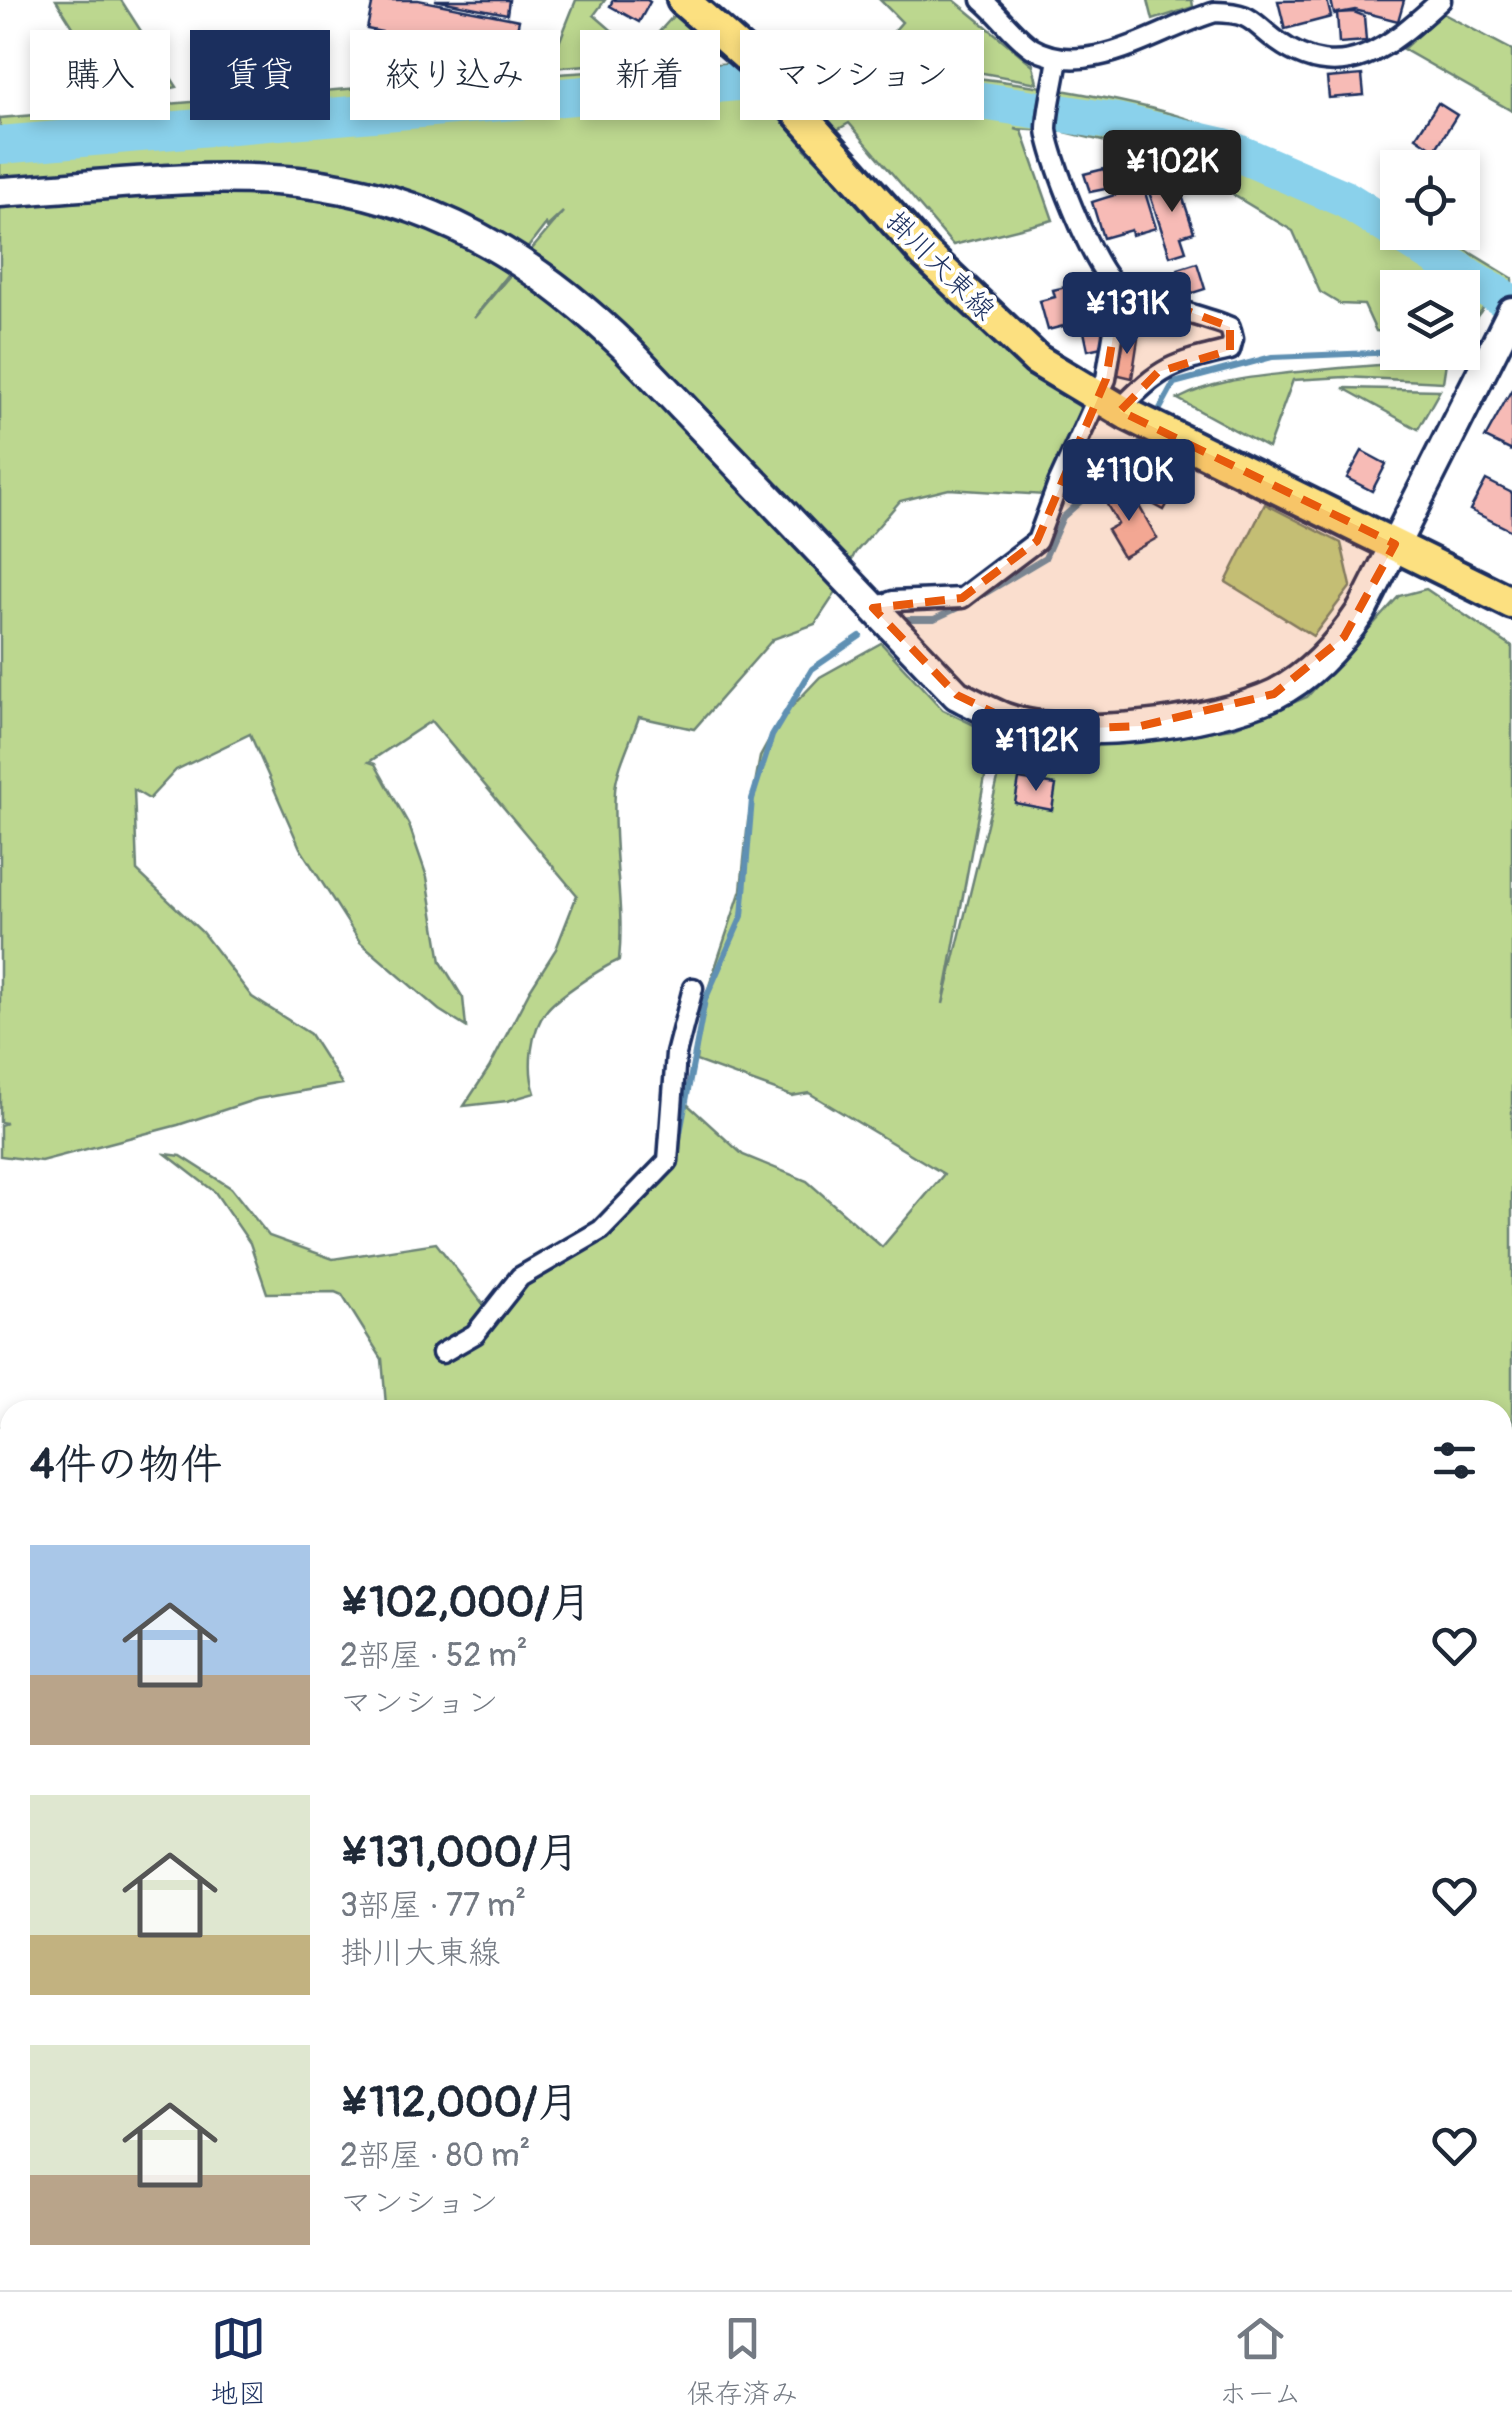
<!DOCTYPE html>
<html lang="ja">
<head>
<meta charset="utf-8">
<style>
	:root { --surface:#fff; --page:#f6f6f7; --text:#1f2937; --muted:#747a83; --line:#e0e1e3; --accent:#1b2f5e }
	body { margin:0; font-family:Pangolin,"Klee One",sans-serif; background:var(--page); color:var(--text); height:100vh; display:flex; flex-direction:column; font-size:38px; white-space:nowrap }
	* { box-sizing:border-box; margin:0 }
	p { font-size:32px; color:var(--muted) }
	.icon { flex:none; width:55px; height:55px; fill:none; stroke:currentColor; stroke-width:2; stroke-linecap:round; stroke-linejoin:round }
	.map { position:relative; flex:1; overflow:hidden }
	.drawer { position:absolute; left:0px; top:1400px; width:1512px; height:890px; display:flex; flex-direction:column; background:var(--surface); border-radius:30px 30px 0 0; box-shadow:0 5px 15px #0003 }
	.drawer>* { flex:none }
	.guide { position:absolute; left:30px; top:30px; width:1000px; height:90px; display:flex; gap:20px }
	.controls { position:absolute; left:1380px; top:150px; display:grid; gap:20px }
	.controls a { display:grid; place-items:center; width:100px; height:100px; border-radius:0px; background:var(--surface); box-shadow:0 5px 15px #0003; font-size:50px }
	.price { position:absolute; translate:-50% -85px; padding:0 22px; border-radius:10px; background:var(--accent); color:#fff; font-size:32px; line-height:65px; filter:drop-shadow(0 2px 5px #0008) }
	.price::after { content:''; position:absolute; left:50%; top:60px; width:30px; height:22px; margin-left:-15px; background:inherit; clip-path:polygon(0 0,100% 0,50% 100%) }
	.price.selected { background:#222; color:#fff }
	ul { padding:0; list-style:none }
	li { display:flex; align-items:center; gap:30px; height:250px; padding:0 30px }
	li span { display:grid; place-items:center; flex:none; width:280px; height:200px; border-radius:0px; color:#555 }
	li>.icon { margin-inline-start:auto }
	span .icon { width:120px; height:120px; fill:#fffc; stroke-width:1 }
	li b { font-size:42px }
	h2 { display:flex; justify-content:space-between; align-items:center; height:120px; padding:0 30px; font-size:42px }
	.tag { padding:0 35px; border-radius:0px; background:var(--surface); box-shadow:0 5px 15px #0003; font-size:35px; line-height:90px }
	.tag.selected { background:var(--accent); color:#fff }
	.dock { display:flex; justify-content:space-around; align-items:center; height:140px; border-top:2px solid var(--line); background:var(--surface); font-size:28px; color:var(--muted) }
	.dock a { display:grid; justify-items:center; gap:5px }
	.dock .selected { color:var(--accent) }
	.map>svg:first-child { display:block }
	.green { fill:#bcd78f; stroke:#6c8376; stroke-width:2.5; fill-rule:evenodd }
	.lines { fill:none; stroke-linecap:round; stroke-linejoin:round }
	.stream { stroke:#5e90b3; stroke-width:6 }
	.river { stroke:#8ad1eb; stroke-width:38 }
	.building { fill:#f7bbb6; stroke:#1b2f5e; stroke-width:2.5 }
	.street-casing { stroke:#1b2f5e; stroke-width:25 }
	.secondary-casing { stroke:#1b2f5e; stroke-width:35 }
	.primary-casing { stroke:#1b2f5e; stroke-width:38 }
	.street { stroke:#fff; stroke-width:18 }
	.secondary { stroke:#fff; stroke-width:28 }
	.primary { stroke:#fce080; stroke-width:30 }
	.marked { fill:#e8590c; fill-opacity:0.2; stroke:#e8590c; stroke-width:8; stroke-dasharray:20 12; stroke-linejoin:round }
	.labels { text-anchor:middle; stroke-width:8; stroke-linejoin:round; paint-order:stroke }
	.street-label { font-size:28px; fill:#1b2f5e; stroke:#fff }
</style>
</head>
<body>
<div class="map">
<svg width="1512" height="2290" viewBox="0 0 1512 2290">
	<rect width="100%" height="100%" fill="#fff"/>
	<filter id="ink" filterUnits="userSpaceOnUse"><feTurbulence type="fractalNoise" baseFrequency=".01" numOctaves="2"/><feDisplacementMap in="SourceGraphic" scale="20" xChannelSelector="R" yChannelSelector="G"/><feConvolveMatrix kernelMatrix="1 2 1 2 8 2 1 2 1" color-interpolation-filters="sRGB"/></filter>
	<g filter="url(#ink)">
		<g class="green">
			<polygon points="56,0 121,0 177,87 119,100"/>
			<polygon points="576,0 605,0 594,15 639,54 677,12 726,54 549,68"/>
			<polygon points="880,0 954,0 1033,65 1037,83 875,53 902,22"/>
			<polygon points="1148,0 1192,0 1193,7 1153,20"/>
			<polygon points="1442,13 1512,50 1512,111 1403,49"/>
			<path d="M 801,59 C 918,72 1036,80 1150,108 C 1236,130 1317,172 1397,210 L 1398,232 L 1438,233 L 1512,278 L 1512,316 L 1487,303 L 1463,335 L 1462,288 L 1398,288 L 1397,333 L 1376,331 L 1364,305 L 1340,304 L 1320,292 L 1293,231 L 1235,196 L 1206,166 L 1065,132 L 1015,129 L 1022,131 L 1053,220 L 953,245 L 849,123 L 805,149 L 1078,402 L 1080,409 L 1045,495 L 949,489 L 900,501 L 855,553 L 835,594 L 815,624 L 773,639 L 694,729 L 639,717 C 632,738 616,770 615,791 C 611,847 625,905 619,960 C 603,967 558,996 547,1010 C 530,1031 527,1069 535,1093 L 507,1101 L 464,1106 L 489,1068 L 530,990 L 556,949 L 577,895 L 431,721 L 369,762 L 375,764 L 409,825 L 427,877 L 441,962 L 463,998 L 466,1027 L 439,1010 L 360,942 L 300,848 L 250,734 L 176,770 L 149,799 L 134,790 L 137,871 L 202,932 L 252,997 L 310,1034 L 342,1084 L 257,1099 L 178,1125 L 41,1161 L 0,1156 L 0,1125 L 6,1123 L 0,1122 L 0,208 L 165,180 L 0,177 L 0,118 L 442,81 ZM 563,212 L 475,317 L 474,318 L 546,224 L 547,227 Z"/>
			<path d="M 1446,362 L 1443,382 L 1345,377 L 1293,380 L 1268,448 L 1178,399 C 1216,379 1256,377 1298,372 C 1348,367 1396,363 1446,362 Z"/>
			<polygon points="1343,388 1440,390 1418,429"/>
			<polygon points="1265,504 1341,543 1351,586 1313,636 1226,582"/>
			<polygon points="1426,589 1512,647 1512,1705 1503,1706 1502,1410 368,1410 386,1405 382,1359 342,1295 335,1292 267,1293 250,1243 215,1192 166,1154 181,1156 231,1188 269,1236 333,1259 436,1243 483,1304 601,1230 668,1161 675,1093 743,1155 807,1181 882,1247 944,1174 809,1093 792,1096 696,1061 700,1013 741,890 748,821 760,757 782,717 820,677 881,643 943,710 993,734 943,1004 1009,734 1067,744 1167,737 1232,728 1307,697 1399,596"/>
			<polygon points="10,1425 10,2280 35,2280 39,2290 0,2290 0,1427"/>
			<polygon points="1512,1810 1512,2258 1502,2233 1502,1813"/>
			<polygon points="608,2280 1455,2280 1453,2290 600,2290"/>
		</g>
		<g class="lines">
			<g class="stream">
				<polyline points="1462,351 1481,351"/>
				<polyline points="1156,416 1174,383 1272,357 1399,352"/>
				<polyline points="908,619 934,619 971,602 1045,558 1063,517 1134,454 1145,435"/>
				<polyline points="677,1149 705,1000 742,916 752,799 772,736 812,669 860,636"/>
			</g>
			<polyline class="river" points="0,145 738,82 820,79 906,89 1117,122 1224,147 1345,199 1512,304"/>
		</g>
		<g class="building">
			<polygon points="373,0 418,0 519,20 511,58 367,29"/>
			<polygon points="435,0 509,0 507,14"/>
			<polygon points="613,0 647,0 650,2 639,22 610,6"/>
			<polygon points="1327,0 1331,17 1285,29 1278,1"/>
			<polygon points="1331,0 1404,0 1398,21 1355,10 1334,14"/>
			<polygon points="1354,12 1364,16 1366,41 1339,43 1337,13"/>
			<polygon points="1362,75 1364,95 1329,98 1327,78"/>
			<polygon points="1438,103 1457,115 1435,150 1416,137"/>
			<polygon points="1130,163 1136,184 1119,189 1117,184 1113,185 1109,170"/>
			<polygon points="1104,169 1110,188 1090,192 1084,174"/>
			<polygon points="1177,180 1194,232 1181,236 1186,251 1170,256 1148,189"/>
			<polygon points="1143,186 1156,228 1132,235 1131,230 1103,238 1092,202"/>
			<polygon points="1197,263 1205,289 1186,295 1178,269"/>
			<polygon points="1070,286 1079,322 1048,330 1040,301 1055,297 1053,290"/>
			<polygon points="1101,323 1106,346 1088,350 1083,327"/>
			<polygon points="1121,336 1138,339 1132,378 1115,374"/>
			<polygon points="1512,389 1512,451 1485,438"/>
			<polygon points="1362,451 1386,464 1372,491 1347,478"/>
			<polygon points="1159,462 1183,476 1164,510 1140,497"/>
			<polygon points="1486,480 1512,493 1512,531 1470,510"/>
			<polygon points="1129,488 1157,538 1123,557 1107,530 1118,524 1105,501"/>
			<polygon points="1019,779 1056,785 1052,810 1015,803"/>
		</g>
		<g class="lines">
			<g class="street-casing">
				<g id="street">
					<path d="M 982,0 C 999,14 1014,36 1032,48 C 1089,81 1160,28 1215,12 C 1253,13 1250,21 1277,41 C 1343,89 1391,45 1441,0"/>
					<path d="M 1058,58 C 1055,81 1048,105 1047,128 C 1047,151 1094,270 1114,283 C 1147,306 1194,312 1230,327 L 1233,339 L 1230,350 C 1171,364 1162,366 1119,410"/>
					<polyline points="873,608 893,601 962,598 1037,541 1058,484 1106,379 1118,306 1113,283"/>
					<polyline points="442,1353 475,1334 520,1277 601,1230 668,1161 676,1054 693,988"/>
					<polyline points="1502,1719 1512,1717"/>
				</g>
			</g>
			<g class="secondary-casing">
				<path id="secondary" d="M 0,192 C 98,186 200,172 298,182 C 430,196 533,258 626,348 L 957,695 C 973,703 989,712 1005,718 C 1071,742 1212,724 1275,694 C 1311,676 1340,643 1362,610 L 1512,312"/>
			</g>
			<g class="primary-casing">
				<polyline id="primary" points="683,0 751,60 923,252 1037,360 1127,414 1512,603"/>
			</g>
			<use href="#street" class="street"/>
			<use href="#secondary" class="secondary"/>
			<use href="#primary" class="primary"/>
		</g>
	</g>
	<path class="marked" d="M 1113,283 L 1230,327 L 1230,350 L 1158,372 L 1120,411 L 1395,544 L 1344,637 L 1274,694 L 1141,726 L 1065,729 L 1007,719 L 957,695 L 873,608 L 962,598 L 1037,541 L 1106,379 L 1118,306 Z"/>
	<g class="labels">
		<g class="street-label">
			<text transform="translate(941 265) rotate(45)" y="10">掛川大東線</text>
		</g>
	</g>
</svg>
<div class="controls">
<a><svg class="icon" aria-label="locate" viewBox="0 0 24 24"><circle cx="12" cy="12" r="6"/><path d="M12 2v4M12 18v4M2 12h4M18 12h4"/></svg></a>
<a><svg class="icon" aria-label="layers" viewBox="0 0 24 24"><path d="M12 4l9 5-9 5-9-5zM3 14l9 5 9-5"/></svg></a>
</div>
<b class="price selected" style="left:1172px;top:215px">¥102K</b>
<b class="price" style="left:1127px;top:357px">¥131K</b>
<b class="price" style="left:1129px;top:524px">¥110K</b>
<b class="price" style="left:1036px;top:794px">¥112K</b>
<div class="guide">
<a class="tag">購入</a>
<a class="tag selected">賃貸</a>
<a class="tag">絞り込み</a>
<a class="tag">新着</a>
<a class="tag">マンション</a>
</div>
<section class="drawer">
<h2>4件の物件<svg class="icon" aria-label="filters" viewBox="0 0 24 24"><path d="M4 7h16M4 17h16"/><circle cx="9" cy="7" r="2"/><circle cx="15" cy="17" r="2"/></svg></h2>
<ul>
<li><span style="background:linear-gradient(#a9c7e8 65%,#b9a48a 0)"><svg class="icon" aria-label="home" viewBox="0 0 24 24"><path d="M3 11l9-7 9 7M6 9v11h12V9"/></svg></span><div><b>¥102,000/月</b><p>2部屋 · 52 m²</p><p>マンション</p></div><svg class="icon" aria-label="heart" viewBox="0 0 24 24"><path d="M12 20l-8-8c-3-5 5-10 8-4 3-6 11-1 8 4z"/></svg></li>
<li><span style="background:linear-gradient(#dfe7d0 70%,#c2b280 0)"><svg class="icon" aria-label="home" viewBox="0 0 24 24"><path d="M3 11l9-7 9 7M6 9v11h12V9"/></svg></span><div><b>¥131,000/月</b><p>3部屋 · 77 m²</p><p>掛川大東線</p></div><svg class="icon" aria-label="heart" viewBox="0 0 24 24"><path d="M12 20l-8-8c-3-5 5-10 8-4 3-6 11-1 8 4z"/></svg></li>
<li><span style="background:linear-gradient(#dfe7d0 65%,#b9a48a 0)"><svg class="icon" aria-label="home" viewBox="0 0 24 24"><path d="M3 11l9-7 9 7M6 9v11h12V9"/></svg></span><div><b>¥112,000/月</b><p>2部屋 · 80 m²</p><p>マンション</p></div><svg class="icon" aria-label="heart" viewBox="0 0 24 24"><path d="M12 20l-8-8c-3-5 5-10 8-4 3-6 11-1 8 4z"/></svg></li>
</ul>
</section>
</div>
<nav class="dock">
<a class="selected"><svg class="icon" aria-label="map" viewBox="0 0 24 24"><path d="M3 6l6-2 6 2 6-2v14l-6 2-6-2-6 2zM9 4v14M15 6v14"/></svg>地図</a>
<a><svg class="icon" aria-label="saved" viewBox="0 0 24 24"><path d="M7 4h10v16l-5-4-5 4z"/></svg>保存済み</a>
<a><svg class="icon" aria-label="home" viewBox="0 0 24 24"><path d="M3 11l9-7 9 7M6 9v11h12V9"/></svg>ホーム</a>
</nav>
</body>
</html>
